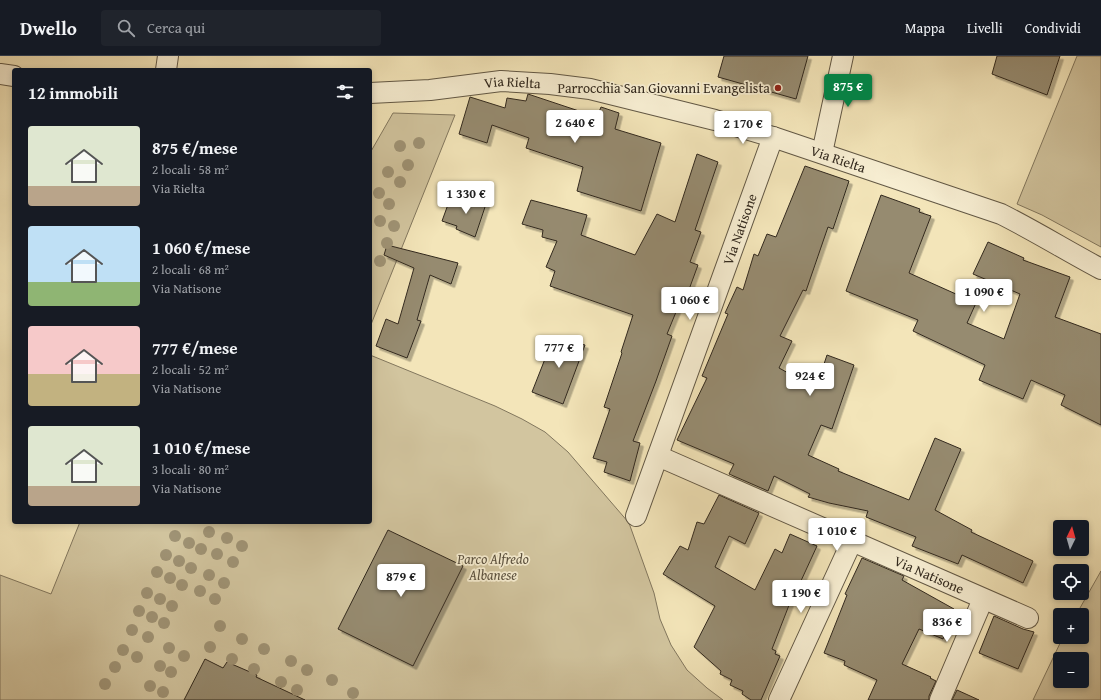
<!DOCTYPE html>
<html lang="it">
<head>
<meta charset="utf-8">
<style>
	:root { --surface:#171b24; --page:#20242c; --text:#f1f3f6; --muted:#9ea1a6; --line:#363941; --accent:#0b8043 }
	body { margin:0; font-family:"Gentium Book Plus",serif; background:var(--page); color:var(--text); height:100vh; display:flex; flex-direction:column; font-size:15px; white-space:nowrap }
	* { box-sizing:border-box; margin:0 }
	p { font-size:13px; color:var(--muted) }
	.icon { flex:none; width:22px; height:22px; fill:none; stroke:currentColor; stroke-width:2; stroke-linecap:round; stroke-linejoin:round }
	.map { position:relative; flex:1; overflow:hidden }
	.panel { position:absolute; left:12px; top:12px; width:360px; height:456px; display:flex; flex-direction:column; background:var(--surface); border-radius:4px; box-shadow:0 2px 6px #0003 }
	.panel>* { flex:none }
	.needle { width:26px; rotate:5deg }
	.controls { position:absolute; left:1053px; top:464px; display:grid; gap:8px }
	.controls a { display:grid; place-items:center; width:36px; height:36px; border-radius:4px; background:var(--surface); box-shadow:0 2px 6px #0003; font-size:20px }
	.price { position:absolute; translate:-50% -34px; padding:0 9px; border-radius:4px; background:#fff; color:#222; font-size:13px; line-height:26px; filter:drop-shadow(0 1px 2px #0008) }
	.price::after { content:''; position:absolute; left:50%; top:24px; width:12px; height:9px; margin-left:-6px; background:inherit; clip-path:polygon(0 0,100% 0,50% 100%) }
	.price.current { background:var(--accent); color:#fff }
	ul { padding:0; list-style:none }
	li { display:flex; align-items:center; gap:12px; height:100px; padding:0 16px }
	li span { display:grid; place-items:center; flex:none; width:112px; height:80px; border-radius:4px; color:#555 }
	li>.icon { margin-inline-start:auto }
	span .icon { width:48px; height:48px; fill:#fffc; stroke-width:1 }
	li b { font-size:17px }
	h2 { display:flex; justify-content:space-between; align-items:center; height:48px; padding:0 16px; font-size:17px }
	header { display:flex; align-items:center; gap:24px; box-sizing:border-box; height:56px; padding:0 20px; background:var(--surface); border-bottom:1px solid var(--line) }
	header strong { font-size:19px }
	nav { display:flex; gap:22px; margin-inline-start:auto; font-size:14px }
	.search { width:280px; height:36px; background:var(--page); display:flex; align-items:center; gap:10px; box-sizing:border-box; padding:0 14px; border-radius:4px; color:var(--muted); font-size:15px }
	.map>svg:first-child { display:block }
	.green { fill:#d2c59f; stroke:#82775e; fill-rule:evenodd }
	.building { fill:#968b6f; stroke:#32291e; filter:url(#shadow) }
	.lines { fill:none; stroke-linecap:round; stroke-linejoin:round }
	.minor-casing { stroke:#625845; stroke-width:22 }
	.minor { stroke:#f7eed2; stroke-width:20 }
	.tree { fill:#9f9375 }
	.poi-dot { fill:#8f2418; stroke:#f7eed2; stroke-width:1.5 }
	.labels { text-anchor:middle; stroke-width:3.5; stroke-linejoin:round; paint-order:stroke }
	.street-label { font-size:14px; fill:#32291e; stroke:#f7eed2 }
	.poi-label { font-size:14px; fill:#32291e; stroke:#f7eed2; text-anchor:end }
	.park-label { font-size:14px; font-style:italic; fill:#5a503e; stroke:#f7eed2 }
</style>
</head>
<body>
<header>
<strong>Dwello</strong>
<div class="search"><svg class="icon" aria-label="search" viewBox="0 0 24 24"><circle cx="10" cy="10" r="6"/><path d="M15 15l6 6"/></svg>Cerca qui</div>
<nav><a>Mappa</a><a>Livelli</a><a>Condividi</a></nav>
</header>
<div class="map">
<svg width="1101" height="644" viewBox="0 0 1101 644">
	<defs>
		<filter id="shadow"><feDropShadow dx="3.5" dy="3.5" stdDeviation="0" flood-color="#0004"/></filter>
	</defs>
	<rect width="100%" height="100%" fill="#f3e5b9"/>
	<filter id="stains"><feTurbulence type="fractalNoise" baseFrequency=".005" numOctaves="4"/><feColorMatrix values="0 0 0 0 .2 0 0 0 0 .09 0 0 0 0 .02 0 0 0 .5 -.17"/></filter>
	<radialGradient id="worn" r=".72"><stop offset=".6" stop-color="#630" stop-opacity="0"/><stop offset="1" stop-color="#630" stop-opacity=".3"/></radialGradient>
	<g class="green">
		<polygon points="1077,0 1101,0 1101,191 1042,159 1017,148"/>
		<polygon points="393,57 455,59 370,271 370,97"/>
		<polygon points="370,299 495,350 522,363 545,376 568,396 629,467 654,537 660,563 671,589 687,614 707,632 723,644 0,644 0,519 51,538 80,466 370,466"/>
		<path d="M 1101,515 L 1101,644 L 1033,644 L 1063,581 L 1082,581 L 1082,559 L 1076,559 ZM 1060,603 L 1082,603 L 1082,625 L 1060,625 Z"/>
	</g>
	<g class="building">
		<polygon points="724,0 808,0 796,43 718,21"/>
		<polygon points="997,0 1060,0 1047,39 992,18"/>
		<polygon points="528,38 597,61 601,51 619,57 615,73 661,87 641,155 577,135 583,111 526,92 529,82 492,69 487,87 459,78 470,41 505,52 507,42 526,45"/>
		<polygon points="697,98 718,106 695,174 701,176 690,206 698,209 687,239 683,239 667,278 672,280 656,325 633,385 640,387 630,425 604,416 607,406 593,402 610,353 604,351 622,297 621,296 633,259 550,230 555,215 546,211 557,185 542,181 543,174 522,168 531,144 587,159 581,179 635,199 657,158 675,166"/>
		<polygon points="805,110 849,125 833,173 828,171 806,235 803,234 780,280 792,285 779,312 816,332 827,299 854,309 832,373 821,369 808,399 839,413 838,415 909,444 935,382 961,393 935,454 972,474 971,476 1033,505 1023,527 962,499 958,508 912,490 916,481 866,461 868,455 829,447 808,441 810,438 774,420 768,435 729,418 734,408 677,384 707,322 702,320 728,258 725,257 737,231 743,234 754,198 758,200 767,178 776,181"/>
		<polygon points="468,139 487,145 475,181 456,173 457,170 442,165 450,143 464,148"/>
		<polygon points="881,139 920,153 919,156 931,160 909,217 976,247 967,267 1004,283 1020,238 973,218 988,186 1024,202 1023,204 1070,221 1055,261 1101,278 1101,369 1061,349 1065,339 1031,324 1023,343 979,324 985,309 913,275 918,264 846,235"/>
		<polygon points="387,189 458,207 451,228 430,219 417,264 421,265 407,302 376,290 386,263 398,268 414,212 384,199"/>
		<polygon points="554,280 585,289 563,348 532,336"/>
		<polygon points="719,439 759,457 745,488 729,480 715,511 755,534 775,493 782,497 790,478 817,490 800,527 798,526 772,593 776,595 775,598 780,600 761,644 751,644 742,638 743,635 730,629 732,624 720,618 721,615 694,591 715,550 663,518 680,490 688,494 697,466 704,468"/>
		<polygon points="388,474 463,510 413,610 338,573"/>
		<polygon points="862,502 904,520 902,524 954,553 943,583 919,573 902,608 931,621 930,622 936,625 929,640 929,644 868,644 877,624 844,609 845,605 824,597 847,539 845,538"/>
		<polygon points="994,560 1023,573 1034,576 1018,613 979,597"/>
		<polygon points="205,603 223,612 227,606 257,619 256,621 305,644 184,644"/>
		<polygon points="957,634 979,644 952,644"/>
	</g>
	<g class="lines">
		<g class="minor-casing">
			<g id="minor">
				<polyline points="166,14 168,0"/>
				<polyline points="0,18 14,20"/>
				<path id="s1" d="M 370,37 L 430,34 L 501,25 L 550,28 L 590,33 L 715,64 L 773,81 L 1001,158 C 1035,175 1067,195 1101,213"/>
				<polyline points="822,97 843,0"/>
				<path id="s2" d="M 658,400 L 1028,562"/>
				<path id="s3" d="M 636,460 L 773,81"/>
				<polyline points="779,644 852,485"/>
				<polyline points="940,644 983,543"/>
			</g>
		</g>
		<use href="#minor" class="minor"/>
	</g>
	<g class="tree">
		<circle cx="419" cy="87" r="6"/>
		<circle cx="400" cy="90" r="6"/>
		<circle cx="408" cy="109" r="6"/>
		<circle cx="388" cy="116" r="6"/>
		<circle cx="400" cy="126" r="6"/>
		<circle cx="379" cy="137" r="6"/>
		<circle cx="389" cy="148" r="6"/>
		<circle cx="380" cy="165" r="6"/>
		<circle cx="394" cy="170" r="6"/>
		<circle cx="387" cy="187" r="6"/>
		<circle cx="380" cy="205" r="6"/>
		<circle cx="209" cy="476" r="6"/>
		<circle cx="175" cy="480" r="6"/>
		<circle cx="227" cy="482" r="6"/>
		<circle cx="189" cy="487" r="6"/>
		<circle cx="242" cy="490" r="6"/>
		<circle cx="201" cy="493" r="6"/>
		<circle cx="217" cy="498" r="6"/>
		<circle cx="166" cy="499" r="6"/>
		<circle cx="179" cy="505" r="6"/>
		<circle cx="233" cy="506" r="6"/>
		<circle cx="191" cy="512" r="6"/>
		<circle cx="157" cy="516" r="6"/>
		<circle cx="209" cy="519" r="6"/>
		<circle cx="170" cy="522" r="6"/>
		<circle cx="224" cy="527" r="6"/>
		<circle cx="182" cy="529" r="6"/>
		<circle cx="200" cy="535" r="6"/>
		<circle cx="147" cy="537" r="6"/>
		<circle cx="160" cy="543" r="6"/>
		<circle cx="215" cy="543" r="6"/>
		<circle cx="172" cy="550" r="6"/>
		<circle cx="139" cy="555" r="6"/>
		<circle cx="152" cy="561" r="6"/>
		<circle cx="164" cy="567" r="6"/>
		<circle cx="220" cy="570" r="6"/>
		<circle cx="132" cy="574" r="6"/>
		<circle cx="148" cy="581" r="6"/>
		<circle cx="242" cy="583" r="6"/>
		<circle cx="210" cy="591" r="6"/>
		<circle cx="169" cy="592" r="6"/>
		<circle cx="264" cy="593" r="6"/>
		<circle cx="123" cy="594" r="6"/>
		<circle cx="184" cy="600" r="6"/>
		<circle cx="137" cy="601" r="6"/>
		<circle cx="232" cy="603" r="6"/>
		<circle cx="291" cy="605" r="6"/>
		<circle cx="160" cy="610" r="6"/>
		<circle cx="115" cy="611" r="6"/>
		<circle cx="254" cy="613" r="6"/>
		<circle cx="307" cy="614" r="6"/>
		<circle cx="171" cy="616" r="6"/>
		<circle cx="332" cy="624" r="6"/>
		<circle cx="281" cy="626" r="6"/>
		<circle cx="105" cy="628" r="6"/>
		<circle cx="150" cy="630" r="6"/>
		<circle cx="297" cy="634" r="6"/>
		<circle cx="163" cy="636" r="6"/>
		<circle cx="353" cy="637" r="6"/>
	</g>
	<circle class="poi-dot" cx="778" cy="32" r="4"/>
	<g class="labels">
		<g class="street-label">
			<text dy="5" stroke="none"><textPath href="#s1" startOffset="143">Via Rielta</textPath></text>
			<text dy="5" stroke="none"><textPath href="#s1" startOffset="479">Via Rielta</textPath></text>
			<text dy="5" stroke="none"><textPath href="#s3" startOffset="305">Via Natisone</textPath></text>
			<text dy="5" stroke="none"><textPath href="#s2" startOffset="296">Via Natisone</textPath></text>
		</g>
		<g class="poi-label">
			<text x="770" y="37">Parrocchia San Giovanni Evangelista</text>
		</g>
		<g class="park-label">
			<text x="493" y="508">Parco Alfredo<tspan x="493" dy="16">Albanese</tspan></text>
		</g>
	</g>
	<rect width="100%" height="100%" filter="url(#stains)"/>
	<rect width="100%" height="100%" fill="url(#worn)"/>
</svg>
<div class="controls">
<a><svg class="needle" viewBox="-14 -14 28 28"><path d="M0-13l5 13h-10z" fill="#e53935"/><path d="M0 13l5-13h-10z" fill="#9ea1a6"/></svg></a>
<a><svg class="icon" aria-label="locate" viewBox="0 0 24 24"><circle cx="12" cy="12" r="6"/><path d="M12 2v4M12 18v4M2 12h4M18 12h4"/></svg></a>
<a>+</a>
<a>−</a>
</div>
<b class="price current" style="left:848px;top:52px">875 €</b>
<b class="price" style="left:575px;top:88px">2 640 €</b>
<b class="price" style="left:743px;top:89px">2 170 €</b>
<b class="price" style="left:466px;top:159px">1 330 €</b>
<b class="price" style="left:984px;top:257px">1 090 €</b>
<b class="price" style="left:690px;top:265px">1 060 €</b>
<b class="price" style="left:559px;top:313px">777 €</b>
<b class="price" style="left:810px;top:341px">924 €</b>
<b class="price" style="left:837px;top:496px">1 010 €</b>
<b class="price" style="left:401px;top:542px">879 €</b>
<b class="price" style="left:801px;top:558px">1 190 €</b>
<b class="price" style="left:947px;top:587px">836 €</b>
<section class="panel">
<h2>12 immobili<svg class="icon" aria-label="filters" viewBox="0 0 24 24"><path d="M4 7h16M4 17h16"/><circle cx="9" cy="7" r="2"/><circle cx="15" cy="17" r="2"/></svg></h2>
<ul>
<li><span style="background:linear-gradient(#dfe7d0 75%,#b9a48a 0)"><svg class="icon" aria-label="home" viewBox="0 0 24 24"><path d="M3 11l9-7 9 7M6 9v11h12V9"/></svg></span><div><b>875 €/mese</b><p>2 locali · 58 m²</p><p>Via Rielta</p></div></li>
<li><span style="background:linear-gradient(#bfe0f5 70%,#8fb573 0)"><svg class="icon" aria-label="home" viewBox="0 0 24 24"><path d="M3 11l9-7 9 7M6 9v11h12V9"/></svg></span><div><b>1 060 €/mese</b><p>2 locali · 68 m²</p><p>Via Natisone</p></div></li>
<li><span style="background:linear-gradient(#f6c9c9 60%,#c2b280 0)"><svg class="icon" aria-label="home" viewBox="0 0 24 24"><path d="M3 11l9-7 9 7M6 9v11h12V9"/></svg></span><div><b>777 €/mese</b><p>2 locali · 52 m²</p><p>Via Natisone</p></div></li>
<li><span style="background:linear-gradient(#dfe7d0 75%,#b9a48a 0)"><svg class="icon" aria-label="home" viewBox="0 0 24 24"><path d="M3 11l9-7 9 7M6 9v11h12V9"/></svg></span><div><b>1 010 €/mese</b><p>3 locali · 80 m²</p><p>Via Natisone</p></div></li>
</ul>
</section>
</div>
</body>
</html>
